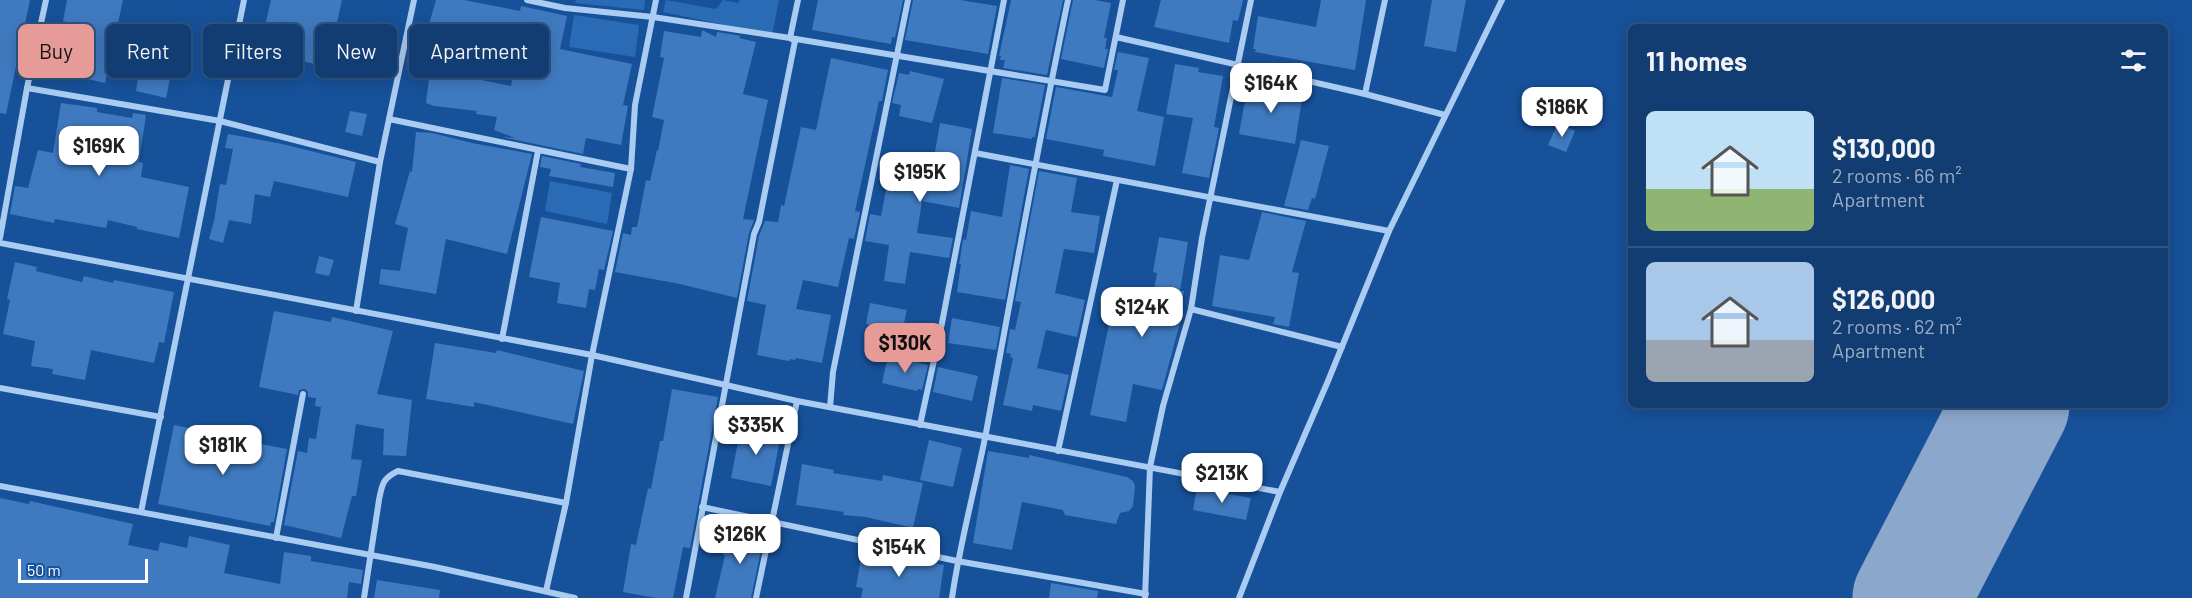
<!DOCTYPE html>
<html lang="en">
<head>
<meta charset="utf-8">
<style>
	:root { --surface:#113d73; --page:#1e487b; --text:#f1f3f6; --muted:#9caec4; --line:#305685; --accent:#e69b98 }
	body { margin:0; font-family:Barlow,sans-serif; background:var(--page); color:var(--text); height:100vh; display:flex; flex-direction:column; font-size:22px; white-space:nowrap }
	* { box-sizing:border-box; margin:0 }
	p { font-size:20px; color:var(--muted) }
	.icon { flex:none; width:33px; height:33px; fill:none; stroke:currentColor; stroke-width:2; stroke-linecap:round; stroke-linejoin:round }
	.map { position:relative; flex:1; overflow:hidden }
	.drawer { position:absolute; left:1628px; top:24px; width:540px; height:384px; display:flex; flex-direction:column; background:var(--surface); border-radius:9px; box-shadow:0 3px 15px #0003,0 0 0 2px var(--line) }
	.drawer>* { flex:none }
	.hud { position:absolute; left:18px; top:24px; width:570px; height:54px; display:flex; gap:12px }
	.scale { position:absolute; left:18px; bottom:15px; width:130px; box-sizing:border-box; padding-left:6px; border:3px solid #fff; border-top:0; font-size:16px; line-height:21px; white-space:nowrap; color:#fff; -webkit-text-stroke:4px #175199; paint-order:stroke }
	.price { position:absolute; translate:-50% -51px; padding:0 14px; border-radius:12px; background:#fff; color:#222; font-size:20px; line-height:39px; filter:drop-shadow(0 2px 3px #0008) }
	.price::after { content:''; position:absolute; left:50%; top:36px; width:18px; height:14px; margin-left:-9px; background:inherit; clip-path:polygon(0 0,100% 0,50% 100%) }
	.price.selected { background:var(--accent); color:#111 }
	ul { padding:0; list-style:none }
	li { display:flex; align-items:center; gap:18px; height:150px; padding:0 18px }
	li+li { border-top:2px solid var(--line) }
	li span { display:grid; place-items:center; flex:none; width:168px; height:120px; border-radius:9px; color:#555 }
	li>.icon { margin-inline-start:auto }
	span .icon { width:72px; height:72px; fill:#fffc; stroke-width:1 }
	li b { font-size:26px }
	h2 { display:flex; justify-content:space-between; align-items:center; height:72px; padding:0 18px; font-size:26px }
	.chip { padding:0 21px; border-radius:9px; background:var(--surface); box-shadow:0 3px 15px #0003,0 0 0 2px var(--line); font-size:21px; line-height:54px }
	.chip.selected { background:var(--accent); color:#111 }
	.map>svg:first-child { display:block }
	.green { fill:#2a6bb6 }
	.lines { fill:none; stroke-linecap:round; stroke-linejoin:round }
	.runway { stroke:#8ba8cc; stroke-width:117 }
	.building { fill:#3f7ac0 }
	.minor { stroke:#abccf2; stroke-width:6 }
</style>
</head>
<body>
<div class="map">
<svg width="2192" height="598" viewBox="0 0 2192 598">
	<rect width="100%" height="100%" fill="#175199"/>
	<g class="green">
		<polygon points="576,0 645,0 644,10 575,3"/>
		<polygon points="666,0 716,9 723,0 738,3 740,0 779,0 772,35 663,12"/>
		<polygon points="574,15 639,25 635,57 569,47"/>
		<polygon points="550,181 612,193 607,224 545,211"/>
	</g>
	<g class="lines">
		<polyline class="runway" points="1911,598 2011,405"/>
	</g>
	<g class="building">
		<polygon points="0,0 30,0 6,114 0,113"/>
		<polygon points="67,0 123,0 105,83 53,71 65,21 63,21"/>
		<polygon points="271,0 342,0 333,41 337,41 332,65 321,63 320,65 259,52"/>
		<polygon points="436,0 464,0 520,11 521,6 567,16 560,49 632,64 623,105 628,106 621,145 586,138 583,154 502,137 515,138 494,130 497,117 476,114 477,111 434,106 426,103 429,79 431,79 433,69 448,70 457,73 456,75 511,86 515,60 511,59 513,48 447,36 427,31"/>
		<polygon points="818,0 903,0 895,38 892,37 891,44 812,30"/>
		<polygon points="913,0 960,0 997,6 988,54 905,40"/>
		<polygon points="1011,0 1063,0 1047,75 1003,68 1005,60 1000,60 1001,56 999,56"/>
		<polygon points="1073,0 1095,0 1111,3 1104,38 1107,38 1105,49 1108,49 1104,68 1061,59"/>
		<polygon points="1161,0 1243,0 1238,21 1233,20 1229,43 1154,27"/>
		<polygon points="1321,0 1366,0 1355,70 1255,52 1256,49 1253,49 1258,16 1316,27"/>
		<polygon points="1432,0 1466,0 1456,52 1424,46"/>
		<polygon points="702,30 716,37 717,32 741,36 739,38 756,42 743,94 768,100 743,219 754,220 749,233 737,298 680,284 615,272 623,233 631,235 632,227 637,227 646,180 650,181 657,150 658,151 664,120 652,117 664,58 660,57 664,31 701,37"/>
		<polygon points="1118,52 1149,58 1137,111 1164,117 1155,166 1103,156 1104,150 1046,139 1056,87 1112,97 1118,70 1114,70"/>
		<polygon points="154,55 174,58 166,98 136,91 138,78 149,80"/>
		<polygon points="831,58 888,70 882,101 879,101 855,211 860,212 854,239 849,238 838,287 803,280 796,309 831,315 822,363 796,358 795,360 790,359 789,361 757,355 766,305 747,301 759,236 765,221 778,222 781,205 784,206 801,127 816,130"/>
		<polygon points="1175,64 1199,68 1198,72 1223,76 1214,127 1219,128 1209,178 1182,173 1193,118 1166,114"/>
		<polygon points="910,71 944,79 932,123 899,116 901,105 892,103 899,73 909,75"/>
		<polygon points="1002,78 1045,85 1035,137 1032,137 1032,139 993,133"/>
		<polygon points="1248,84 1303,93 1295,144 1239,134"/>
		<polygon points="61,103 97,108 97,112 132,118 133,113 146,115 139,162 143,163 141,177 189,187 179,238 137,229 137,227 108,220 106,228 55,219 54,223 10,214 15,186 28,188 38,150 53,153"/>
		<polygon points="350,111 367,114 362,136 345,132"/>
		<polygon points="940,123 972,129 959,208 922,201 917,233 953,238 949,258 910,252 905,284 884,281 889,245 865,241 870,214 881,216 890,168 931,175"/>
		<polygon points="1558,123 1575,131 1566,152 1548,145"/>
		<polygon points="416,132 432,133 472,143 532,154 507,254 446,239 436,294 379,284 381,269 400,271 408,228 395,224 410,171 412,172"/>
		<polygon points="228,134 278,143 356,162 348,197 274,181 270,197 255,194 251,224 229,220 223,243 209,239 214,221 220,184 226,185 233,149 225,148"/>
		<polygon points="1301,140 1329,146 1315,199 1312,198 1308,210 1284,206"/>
		<polygon points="542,156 581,164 580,167 615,173 613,187 549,176 551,169 540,167"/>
		<polygon points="1010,165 1029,169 1005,300 957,292 961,264 959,264 960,259 963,239 966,240 971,211 1002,217"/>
		<polygon points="1039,171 1077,178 1071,212 1100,216 1094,253 1064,249 1055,293 1085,300 1077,337 1046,330 1037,368 1069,375 1061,411 1033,405 1032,411 1003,405 1013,358 1010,357 1011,354 1006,353 1010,329 1015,330 1021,302 1015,301"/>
		<polygon points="1262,212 1306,221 1292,272 1299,273 1289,327 1273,324 1275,317 1212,306 1220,255 1249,260"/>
		<polygon points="541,217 613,231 604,270 599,269 595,290 589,289 586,308 557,303 560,283 529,277"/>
		<polygon points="1159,237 1188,242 1180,291 1184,291 1179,319 1181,319 1162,390 1133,384 1126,422 1090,415 1113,305 1150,313 1157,273 1153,272"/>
		<polygon points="319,256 334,260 329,276 315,273"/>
		<polygon points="15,262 37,267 36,271 82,282 84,276 113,283 114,280 174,292 164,343 159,342 154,363 91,350 85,380 52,374 53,369 31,366 35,341 3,334 10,300 7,299"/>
		<polygon points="870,303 907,310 902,332 866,324"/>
		<polygon points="274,311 331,322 332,317 393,331 377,394 412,400 406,456 383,455 384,429 356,424 351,459 362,460 356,496 352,496 341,538 284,525 298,451 307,453 309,438 316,439 321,407 315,406 316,398 308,397 308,392 305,389 299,390 298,395 259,387"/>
		<polygon points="952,318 1000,327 996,350 948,343"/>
		<polygon points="435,343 496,353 497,350 584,371 573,424 474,402 474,407 426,399"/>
		<polygon points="888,355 928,365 922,390 918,389 917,391 882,383"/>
		<polygon points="938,367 978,376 972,401 933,392"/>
		<polygon points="672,389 718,397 690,548 683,547 673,598 656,598 623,592 631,544 636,545 648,488 651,489 660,441 663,441"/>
		<polygon points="174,425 208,432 207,434 287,449 274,522 271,522 270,526 158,504"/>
		<polygon points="741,427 781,434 771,486 731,478"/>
		<polygon points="929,440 962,448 953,487 920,480"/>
		<polygon points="988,451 1029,458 1029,455 1127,477 1133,481 1135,486 1133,506 1129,511 1120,513 1116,524 1065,515 1063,510 1022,502 1012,550 973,543"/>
		<polygon points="802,464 834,470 833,473 882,481 883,475 923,483 913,528 866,517 843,515 844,512 796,505"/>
		<polygon points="1197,488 1251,498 1246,520 1193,510"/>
		<polygon points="0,498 29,504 30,501 133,524 128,545 158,551 160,542 187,548 189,536 230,545 224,573 280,584 284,552 311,556 311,561 363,570 361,584 349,582 347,598 0,598"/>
		<polygon points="728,529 764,536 751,598 715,598 725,555 723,555"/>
		<polygon points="862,553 944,565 939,598 861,598 863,588 856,587"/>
		<polygon points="377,580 440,590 439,598 374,598"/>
		<polygon points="1051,583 1098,591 1097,598 1049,598"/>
	</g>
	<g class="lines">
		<g class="minor">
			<polyline points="527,0 565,8 653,17 790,38 1105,90 1123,0"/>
			<polyline points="1116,37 1365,94 1445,115"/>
			<polyline points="27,88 220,121 380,162"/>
			<polyline points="1365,94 1385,0"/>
			<polyline points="389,119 631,169"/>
			<polyline points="975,153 1389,231"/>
			<polyline points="0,238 27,88 46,0"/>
			<polyline points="0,243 592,355 797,401 1280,492"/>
			<polyline points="1191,309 1342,347"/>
			<polyline points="356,311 380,162 414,0"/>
			<polyline points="502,339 538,151"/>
			<polyline points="0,388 161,417"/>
			<polyline points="830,407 833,372 908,0"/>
			<polyline points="920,425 942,323 1004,0"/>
			<polyline points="1058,451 1117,180"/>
			<polyline points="0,486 435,567 575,598"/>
			<polyline points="702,507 957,561 1146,594"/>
			<polyline points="141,512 244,0"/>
			<polyline points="276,538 303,394"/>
			<polyline points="546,591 566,503 592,355 631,169 635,105 656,0"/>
			<path d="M 364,598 L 379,500 C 382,484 383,478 398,471 L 566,503"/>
			<polyline points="686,598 754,234 759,222 795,41 790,38 798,0"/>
			<polyline points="756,598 797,401"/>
			<path d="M 952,598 C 960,542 975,489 986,433 C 1012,289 1038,144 1068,0"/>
			<polyline points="1145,598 1150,467 1163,406 1191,309 1202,238 1251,0"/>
			<polyline points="1239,598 1280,492 1328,381 1389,231 1502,0"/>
		</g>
	</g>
</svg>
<div class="scale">50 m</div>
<b class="price" style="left:1271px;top:114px">$164K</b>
<b class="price" style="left:1562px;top:138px">$186K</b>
<b class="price" style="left:99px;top:177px">$169K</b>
<b class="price" style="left:920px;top:203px">$195K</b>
<b class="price" style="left:1142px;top:338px">$124K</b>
<b class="price selected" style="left:905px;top:374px">$130K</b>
<b class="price" style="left:756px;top:456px">$335K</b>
<b class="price" style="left:223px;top:476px">$181K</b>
<b class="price" style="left:1222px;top:504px">$213K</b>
<b class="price" style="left:740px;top:565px">$126K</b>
<b class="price" style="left:899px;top:578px">$154K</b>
<div class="hud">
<a class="chip selected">Buy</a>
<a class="chip">Rent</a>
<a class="chip">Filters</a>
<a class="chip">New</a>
<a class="chip">Apartment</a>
</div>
<section class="drawer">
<h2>11 homes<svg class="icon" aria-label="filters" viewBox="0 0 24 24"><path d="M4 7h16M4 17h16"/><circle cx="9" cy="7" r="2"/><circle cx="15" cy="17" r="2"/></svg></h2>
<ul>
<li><span style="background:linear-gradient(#bfe0f5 65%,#8fb573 0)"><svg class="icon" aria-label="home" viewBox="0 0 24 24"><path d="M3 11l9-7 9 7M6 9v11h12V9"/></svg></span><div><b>$130,000</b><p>2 rooms · 66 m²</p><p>Apartment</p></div></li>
<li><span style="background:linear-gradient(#a9c7e8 65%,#9aa5b1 0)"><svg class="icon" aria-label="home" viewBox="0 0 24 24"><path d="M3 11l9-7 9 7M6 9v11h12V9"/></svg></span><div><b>$126,000</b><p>2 rooms · 62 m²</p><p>Apartment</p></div></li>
</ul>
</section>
</div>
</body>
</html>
